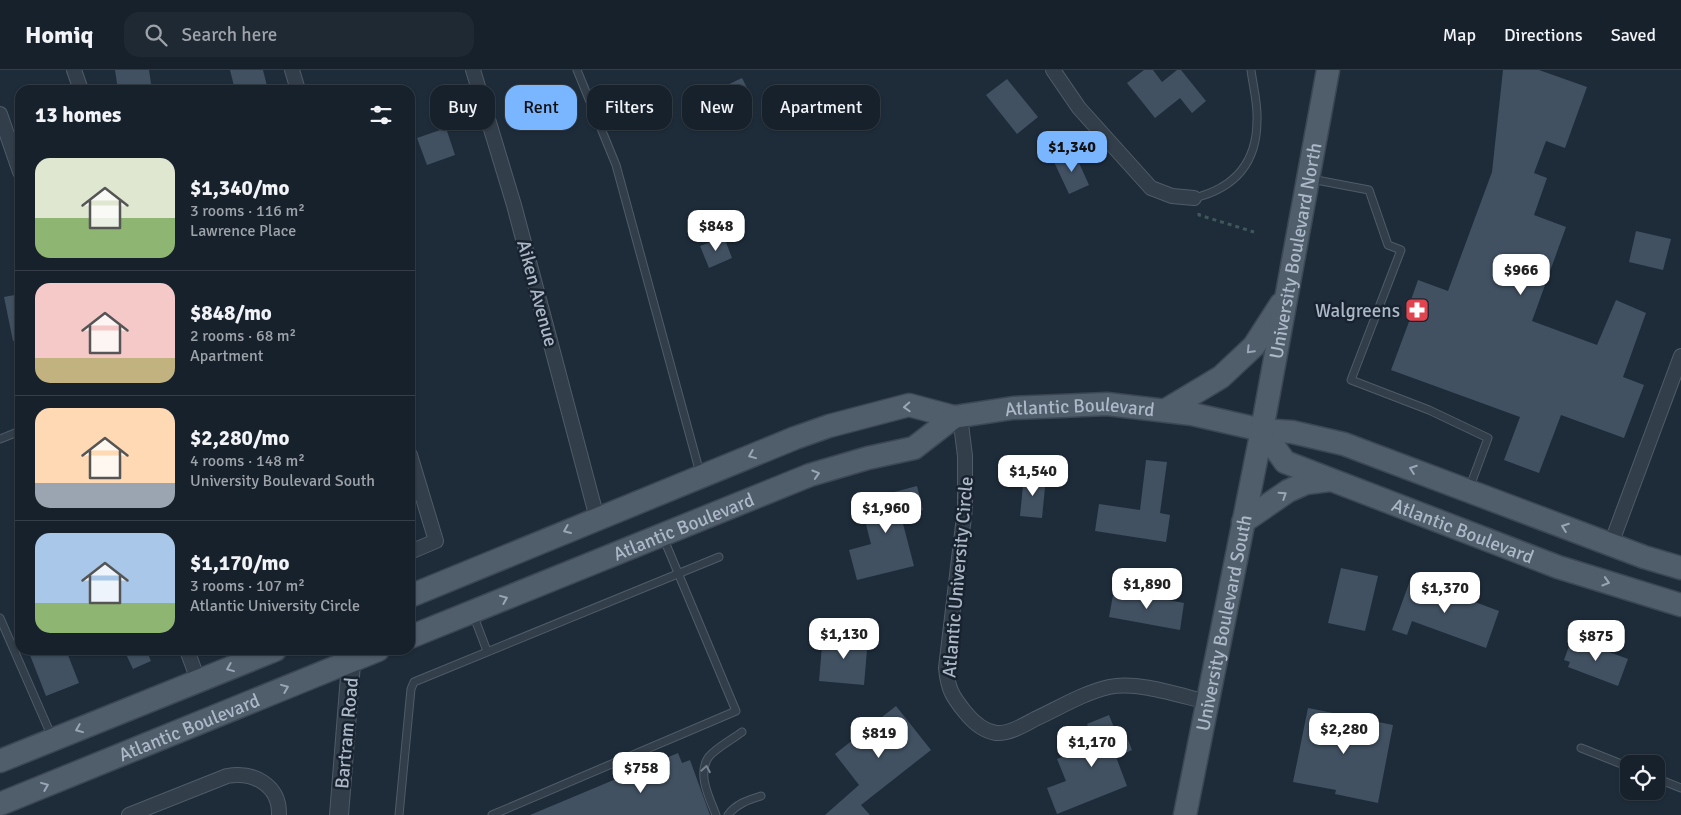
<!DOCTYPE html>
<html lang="en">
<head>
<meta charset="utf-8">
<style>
	:root { --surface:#16212c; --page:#1f2934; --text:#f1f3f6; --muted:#9ea3a9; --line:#353e48; --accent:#7ab5ff }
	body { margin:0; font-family:Signika,sans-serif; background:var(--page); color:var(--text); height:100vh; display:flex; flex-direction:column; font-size:19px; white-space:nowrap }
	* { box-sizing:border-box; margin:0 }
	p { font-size:16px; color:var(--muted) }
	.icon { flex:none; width:28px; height:28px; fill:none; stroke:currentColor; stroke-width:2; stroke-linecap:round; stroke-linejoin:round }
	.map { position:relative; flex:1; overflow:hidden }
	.panel { position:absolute; left:15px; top:15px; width:400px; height:570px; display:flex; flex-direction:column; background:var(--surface); border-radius:15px; box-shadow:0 1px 4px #0004,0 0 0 1px var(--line) }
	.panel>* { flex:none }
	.top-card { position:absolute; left:430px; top:15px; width:475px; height:45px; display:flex; gap:10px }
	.fabs { position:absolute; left:1620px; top:685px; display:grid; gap:10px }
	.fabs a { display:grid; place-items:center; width:45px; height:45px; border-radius:10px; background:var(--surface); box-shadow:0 1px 4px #0004,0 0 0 1px var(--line); font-size:25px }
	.price { position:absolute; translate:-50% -42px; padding:0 11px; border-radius:10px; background:#fff; color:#222; font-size:16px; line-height:32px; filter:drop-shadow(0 1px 2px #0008) }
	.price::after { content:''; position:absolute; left:50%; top:30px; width:15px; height:11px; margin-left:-8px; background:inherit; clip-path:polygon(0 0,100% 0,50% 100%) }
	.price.active { background:var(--accent); color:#111 }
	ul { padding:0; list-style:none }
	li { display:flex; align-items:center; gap:15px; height:125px; padding:0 20px }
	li+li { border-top:1px solid var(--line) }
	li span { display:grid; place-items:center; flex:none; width:140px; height:100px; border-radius:15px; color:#555 }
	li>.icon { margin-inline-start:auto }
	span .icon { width:60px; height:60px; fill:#fffc; stroke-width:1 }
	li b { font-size:21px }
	h2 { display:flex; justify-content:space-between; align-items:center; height:60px; padding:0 20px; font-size:21px }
	.chip { padding:0 18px; border-radius:15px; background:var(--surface); box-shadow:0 1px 4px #0004,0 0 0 1px var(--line); font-size:18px; line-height:45px }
	.chip.active { background:var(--accent); color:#111 }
	header { display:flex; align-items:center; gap:30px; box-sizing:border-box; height:70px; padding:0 25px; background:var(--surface); border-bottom:1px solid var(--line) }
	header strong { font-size:24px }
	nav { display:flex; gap:28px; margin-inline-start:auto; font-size:18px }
	.search { width:350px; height:45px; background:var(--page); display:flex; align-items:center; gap:12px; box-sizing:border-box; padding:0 18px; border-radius:15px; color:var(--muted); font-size:19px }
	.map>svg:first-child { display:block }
	.building { fill:#415162 }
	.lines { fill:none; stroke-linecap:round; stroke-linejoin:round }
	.service-casing { stroke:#505b68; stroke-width:9 }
	.minor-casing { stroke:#505b68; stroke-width:16 }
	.tertiary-casing { stroke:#505b68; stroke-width:20 }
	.primary-casing { stroke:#3c4754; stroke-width:25 }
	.path { stroke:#3e5759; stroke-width:3; stroke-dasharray:4 4; stroke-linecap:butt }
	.service { stroke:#323e4a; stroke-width:7 }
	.minor { stroke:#323e4a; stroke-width:14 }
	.tertiary { stroke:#323e4a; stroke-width:18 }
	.primary { stroke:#505d6b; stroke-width:22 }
	.oneway { stroke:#9aa6b5 }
	.oneway2 { stroke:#75818f }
	.labels { text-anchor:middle; stroke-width:5; stroke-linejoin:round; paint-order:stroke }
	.street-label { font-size:19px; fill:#acb8c7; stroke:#18232f }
	.poi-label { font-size:19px; fill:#acb8c7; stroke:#18232f; text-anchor:end }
</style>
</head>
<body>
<header>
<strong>Homiq</strong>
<div class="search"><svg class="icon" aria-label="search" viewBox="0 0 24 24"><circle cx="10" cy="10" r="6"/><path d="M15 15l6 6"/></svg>Search here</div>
<nav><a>Map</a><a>Directions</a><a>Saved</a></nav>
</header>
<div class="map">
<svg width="1681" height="745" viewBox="0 0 1681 745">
	<rect width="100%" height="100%" fill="#1e2c3a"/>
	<g class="building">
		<polygon points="115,0 149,0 152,20 118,20"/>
		<polygon points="230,0 263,0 268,20 235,20"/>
		<polygon points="1144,0 1153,0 1162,12 1177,0 1181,0 1206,31 1192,43 1180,28 1155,48 1127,13"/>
		<polygon points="1503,0 1539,0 1587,17 1565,78 1546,71 1534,103 1547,108 1534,145 1566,157 1532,251 1597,275 1616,230 1646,243 1623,307 1644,315 1624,368 1561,345 1539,403 1504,390 1520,347 1391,300 1410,249 1405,247 1418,210 1448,221 1492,102"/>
		<polygon points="742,8 753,30 734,40 723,17"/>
		<polygon points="1007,9 1038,47 1017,64 986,25"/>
		<polygon points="446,58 455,85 427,95 417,68"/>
		<polygon points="1074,82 1089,115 1069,124 1054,92"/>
		<polygon points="1636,161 1671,169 1663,200 1629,192"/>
		<polygon points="724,167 732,188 709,198 700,176"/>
		<polygon points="20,224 20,270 13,271 4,227"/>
		<polygon points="1146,390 1167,392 1160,443 1170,445 1166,472 1095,461 1099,434 1140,440"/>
		<polygon points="1024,405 1046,407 1042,448 1020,446"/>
		<polygon points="917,416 923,440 901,446 914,496 857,510 849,480 871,474 860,431"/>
		<polygon points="1341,498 1378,506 1365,561 1328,553"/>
		<polygon points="1411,508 1499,541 1486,578 1412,551 1407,565 1392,560"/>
		<polygon points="1114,520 1184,533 1180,560 1109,547"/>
		<polygon points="823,564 868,568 864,615 819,611"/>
		<polygon points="1572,568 1628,589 1618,616 1568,597 1570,592 1564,590"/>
		<polygon points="28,580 66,580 79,613 46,626"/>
		<polygon points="124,580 146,580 151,591 133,599"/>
		<polygon points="896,636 931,680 861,735 870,745 825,745 859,715 835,684"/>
		<polygon points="1308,638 1393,655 1378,733 1335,724 1336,720 1293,712"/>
		<polygon points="1109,645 1115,660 1123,657 1132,680 1116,687 1127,716 1057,744 1047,718 1066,711 1057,689 1095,674 1087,654"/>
		<polygon points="678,683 682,693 690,690 710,745 530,745"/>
	</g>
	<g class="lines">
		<g class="service-casing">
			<g id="service">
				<polyline points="577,0 616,95 700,403"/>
				<polyline points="1311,109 1369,120 1388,175 1401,180 1351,310 1429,340 1488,368 1469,419"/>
				<path d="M 1194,128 C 1235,118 1257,93 1257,50 C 1258,34 1253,16 1251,0"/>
				<polyline points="0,369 20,361"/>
				<polyline points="473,544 487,581"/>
				<polyline points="0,548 52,667"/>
				<polyline points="1581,678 1629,697"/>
				<polyline points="1656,708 1681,718"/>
				<polyline points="399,745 411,619 414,612 719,487"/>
				<polyline points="492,745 736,641 663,467"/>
				<path d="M 716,745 C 710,729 697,705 708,688 C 714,679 733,669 742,662"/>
				<path d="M 728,745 C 736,734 748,730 761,726"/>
			</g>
		</g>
		<g class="minor-casing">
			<g id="minor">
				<polyline points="74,0 81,20"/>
				<polyline points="292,0 298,20"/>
				<polyline points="473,0 514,135 597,448"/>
				<polyline points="1053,0 1079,38 1151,118 1172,126 1194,128"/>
				<polyline points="0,44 20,102"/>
				<path d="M 960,346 L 965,386 L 965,438 L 946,598 C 948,619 952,626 965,642 C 973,652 983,661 996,663 C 1009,664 1024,655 1035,649 C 1059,638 1083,623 1109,617 C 1138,611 1178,625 1207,632"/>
				<polyline points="410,385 436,471 410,482"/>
				<polyline points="1611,474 1681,286"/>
				<polyline points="187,580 198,610"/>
				<path d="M 129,745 L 227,706 C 253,701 280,715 279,745"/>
			</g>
		</g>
		<g class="tertiary-casing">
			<polyline id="tertiary" points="339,745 352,581"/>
		</g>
		<g class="primary-casing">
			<g id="primary">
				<polyline points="1166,340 1221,307 1254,276 1281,234"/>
				<path id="s1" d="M 1262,360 L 1285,392 L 1558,497 L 1681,535"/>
				<polyline points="1243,452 1288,421 1306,413 1330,410"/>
				<path id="s2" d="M 410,526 L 795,368 L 829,356 L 909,335 L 954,347 L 1013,338 L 1107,334 L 1192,344 L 1262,360 L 1292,362 L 1344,374 L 1644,487 L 1681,498"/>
				<path id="s3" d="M 410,567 L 810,405 L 868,388 L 914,378 L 954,347"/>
				<polyline points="0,691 275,580"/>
				<path id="s4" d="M 0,734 L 378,580"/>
				<path id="s5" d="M 1185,745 L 1262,360 L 1328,0"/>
			</g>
		</g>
		<polyline class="path" points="1199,143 1199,145 1254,162"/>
		<use href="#service" class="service"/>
		<use href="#minor" class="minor"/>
		<use href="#tertiary" class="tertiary"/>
		<use href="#primary" class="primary"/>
	</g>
	<defs><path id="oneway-chevron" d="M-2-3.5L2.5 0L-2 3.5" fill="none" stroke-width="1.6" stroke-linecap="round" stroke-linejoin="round" transform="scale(1.25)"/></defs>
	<g class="oneway">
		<use href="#oneway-chevron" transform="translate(1250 280) rotate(134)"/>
		<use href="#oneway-chevron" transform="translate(907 337) rotate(177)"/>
		<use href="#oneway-chevron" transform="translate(752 385) rotate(158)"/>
		<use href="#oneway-chevron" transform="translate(1413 399) rotate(-160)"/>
		<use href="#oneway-chevron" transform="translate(816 404) rotate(-17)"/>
		<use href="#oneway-chevron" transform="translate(1283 425) rotate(-33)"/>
		<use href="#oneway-chevron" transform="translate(1565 457) rotate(-160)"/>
		<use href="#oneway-chevron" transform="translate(567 460) rotate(157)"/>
		<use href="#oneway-chevron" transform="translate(1606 512) rotate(17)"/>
		<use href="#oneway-chevron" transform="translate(504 529) rotate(-22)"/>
		<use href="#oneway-chevron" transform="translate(230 598) rotate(158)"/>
		<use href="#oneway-chevron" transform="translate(285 618) rotate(-22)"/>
		<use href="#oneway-chevron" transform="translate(79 659) rotate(158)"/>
		<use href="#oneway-chevron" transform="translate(45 716) rotate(-22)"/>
	</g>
	<use class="oneway2" href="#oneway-chevron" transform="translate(706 699) rotate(-80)"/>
	<defs>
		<g id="pharmacy-square" transform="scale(1.25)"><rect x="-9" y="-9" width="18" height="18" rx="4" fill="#e0444e" stroke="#18232f"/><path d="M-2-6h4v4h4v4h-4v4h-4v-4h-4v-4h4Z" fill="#fff"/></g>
	</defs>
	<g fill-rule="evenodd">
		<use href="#pharmacy-square" x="1417" y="240"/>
	</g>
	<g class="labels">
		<g class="street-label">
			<text dy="7" stroke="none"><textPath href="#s5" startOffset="575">University Boulevard North</textPath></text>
			<text transform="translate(538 223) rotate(75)" y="7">Aiken Avenue</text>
			<text dy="7" stroke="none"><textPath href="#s2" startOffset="708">Atlantic Boulevard</textPath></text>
			<text dy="7" stroke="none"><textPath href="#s3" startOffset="295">Atlantic Boulevard</textPath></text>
			<text dy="7" stroke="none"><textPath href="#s1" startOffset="230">Atlantic Boulevard</textPath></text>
			<text transform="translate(957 507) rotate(-85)" y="7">Atlantic University Circle</text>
			<text dy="7" stroke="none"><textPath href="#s5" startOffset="196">University Boulevard South</textPath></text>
			<text dy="7" stroke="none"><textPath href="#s4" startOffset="204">Atlantic Boulevard</textPath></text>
			<text transform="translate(346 663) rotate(-85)" y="7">Bartram Road</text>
		</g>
		<g class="poi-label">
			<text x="1400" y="247">Walgreens</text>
		</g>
	</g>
</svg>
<div class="fabs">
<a><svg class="icon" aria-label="locate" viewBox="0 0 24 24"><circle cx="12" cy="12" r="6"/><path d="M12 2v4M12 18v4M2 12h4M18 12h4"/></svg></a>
</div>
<b class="price active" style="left:1072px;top:103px">$1,340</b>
<b class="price" style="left:716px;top:182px">$848</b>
<b class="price" style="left:1521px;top:226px">$966</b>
<b class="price" style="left:1033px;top:427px">$1,540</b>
<b class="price" style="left:886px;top:464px">$1,960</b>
<b class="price" style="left:1147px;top:540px">$1,890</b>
<b class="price" style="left:1445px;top:544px">$1,370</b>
<b class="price" style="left:844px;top:590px">$1,130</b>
<b class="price" style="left:1596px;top:592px">$875</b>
<b class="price" style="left:1344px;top:685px">$2,280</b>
<b class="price" style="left:879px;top:689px">$819</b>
<b class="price" style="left:1092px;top:698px">$1,170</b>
<b class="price" style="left:641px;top:724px">$758</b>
<div class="top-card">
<a class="chip">Buy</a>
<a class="chip active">Rent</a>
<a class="chip">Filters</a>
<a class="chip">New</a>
<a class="chip">Apartment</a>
</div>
<section class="panel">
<h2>13 homes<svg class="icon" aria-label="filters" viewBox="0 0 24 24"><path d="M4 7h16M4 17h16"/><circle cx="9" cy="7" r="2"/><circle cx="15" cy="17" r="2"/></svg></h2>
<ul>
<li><span style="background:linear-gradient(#dfe7d0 60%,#8fb573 0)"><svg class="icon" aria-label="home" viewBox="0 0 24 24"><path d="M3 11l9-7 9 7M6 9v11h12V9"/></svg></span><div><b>$1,340/mo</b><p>3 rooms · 116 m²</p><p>Lawrence Place</p></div></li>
<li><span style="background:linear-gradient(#f6c9c9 75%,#c2b280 0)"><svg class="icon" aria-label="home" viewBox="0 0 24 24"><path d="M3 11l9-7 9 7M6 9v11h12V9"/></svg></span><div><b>$848/mo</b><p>2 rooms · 68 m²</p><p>Apartment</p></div></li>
<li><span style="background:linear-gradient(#ffd9b3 75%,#9aa5b1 0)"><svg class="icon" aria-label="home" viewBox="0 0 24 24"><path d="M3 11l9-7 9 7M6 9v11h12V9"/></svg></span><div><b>$2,280/mo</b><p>4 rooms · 148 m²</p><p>University Boulevard South</p></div></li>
<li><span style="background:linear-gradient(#a9c7e8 70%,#8fb573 0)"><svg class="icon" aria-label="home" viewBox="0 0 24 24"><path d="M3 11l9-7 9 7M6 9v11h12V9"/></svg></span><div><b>$1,170/mo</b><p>3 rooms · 107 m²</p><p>Atlantic University Circle</p></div></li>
</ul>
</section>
</div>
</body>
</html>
